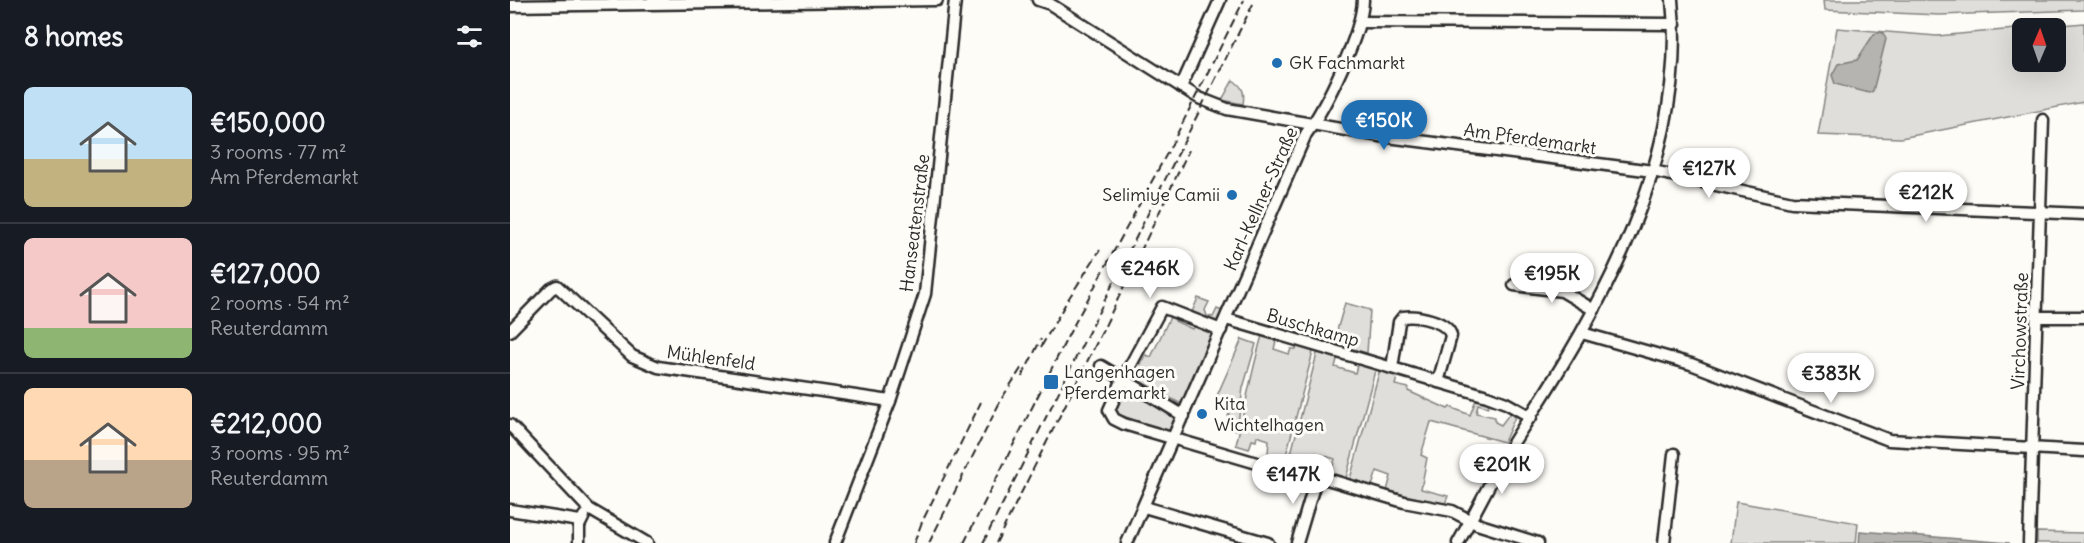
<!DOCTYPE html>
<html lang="en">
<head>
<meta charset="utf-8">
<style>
	:root { --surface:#171b24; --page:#242831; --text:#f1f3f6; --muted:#9ea1a6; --line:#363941; --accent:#1f6fb2 }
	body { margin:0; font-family:Delius,sans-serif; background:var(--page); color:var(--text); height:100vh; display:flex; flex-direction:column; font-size:22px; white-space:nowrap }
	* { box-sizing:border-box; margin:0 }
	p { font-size:20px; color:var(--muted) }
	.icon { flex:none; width:33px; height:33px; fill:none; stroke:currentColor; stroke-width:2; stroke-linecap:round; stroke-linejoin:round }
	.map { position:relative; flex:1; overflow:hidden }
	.panel { display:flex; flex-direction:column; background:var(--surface); width:510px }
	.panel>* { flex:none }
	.needle { width:39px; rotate:2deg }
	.controls { position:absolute; left:1502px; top:18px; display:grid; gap:12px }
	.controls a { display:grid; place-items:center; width:54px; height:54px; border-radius:9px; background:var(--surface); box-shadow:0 6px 24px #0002; font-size:30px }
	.price { position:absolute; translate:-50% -51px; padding:0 14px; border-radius:21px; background:#fff; color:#222; font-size:20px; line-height:39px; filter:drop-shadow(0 2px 3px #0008) }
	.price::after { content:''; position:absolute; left:50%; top:36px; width:18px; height:14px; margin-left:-9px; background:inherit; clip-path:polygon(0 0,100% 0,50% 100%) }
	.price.active { background:var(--accent); color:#fff }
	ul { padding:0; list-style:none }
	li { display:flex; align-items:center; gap:18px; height:150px; padding:0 24px }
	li+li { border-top:2px solid var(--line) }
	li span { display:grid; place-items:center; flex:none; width:168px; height:120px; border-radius:9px; color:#555 }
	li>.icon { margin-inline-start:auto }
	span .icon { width:72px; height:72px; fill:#fffc; stroke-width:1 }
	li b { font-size:26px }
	h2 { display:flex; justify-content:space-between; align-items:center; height:72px; padding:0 24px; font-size:26px }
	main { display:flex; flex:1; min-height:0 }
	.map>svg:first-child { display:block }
	.green { fill:#dfdeda; stroke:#858482; stroke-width:1.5; fill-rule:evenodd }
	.water { fill:#b5b4b1; stroke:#7e7d7b; stroke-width:1.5 }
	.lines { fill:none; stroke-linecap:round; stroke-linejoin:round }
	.minor-casing { stroke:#2b2b2b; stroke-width:15 }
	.minor { stroke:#fdfcf7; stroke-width:10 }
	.rail { stroke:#2b2b2b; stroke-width:2; stroke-dasharray:9 4.5; stroke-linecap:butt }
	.poi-dot { fill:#1f6fb2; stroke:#fdfcf7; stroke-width:2 }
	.labels { text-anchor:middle; stroke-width:6; stroke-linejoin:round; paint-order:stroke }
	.poi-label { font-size:18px; fill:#2b2b2b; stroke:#fdfcf7; text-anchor:start }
	.street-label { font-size:18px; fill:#2b2b2b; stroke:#fdfcf7 }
</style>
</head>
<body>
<main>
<section class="panel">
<h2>8 homes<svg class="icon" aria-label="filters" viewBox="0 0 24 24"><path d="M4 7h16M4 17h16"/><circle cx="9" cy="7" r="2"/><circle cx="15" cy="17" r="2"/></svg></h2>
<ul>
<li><span style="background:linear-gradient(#bfe0f5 60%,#c2b280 0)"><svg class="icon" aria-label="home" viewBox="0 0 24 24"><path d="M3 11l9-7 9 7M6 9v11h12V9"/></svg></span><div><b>€150,000</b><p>3 rooms · 77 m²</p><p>Am Pferdemarkt</p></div></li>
<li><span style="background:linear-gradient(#f6c9c9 75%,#8fb573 0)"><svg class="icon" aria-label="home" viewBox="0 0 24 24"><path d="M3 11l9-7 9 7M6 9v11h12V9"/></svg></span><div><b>€127,000</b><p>2 rooms · 54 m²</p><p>Reuterdamm</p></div></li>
<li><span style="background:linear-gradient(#ffd9b3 60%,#b9a48a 0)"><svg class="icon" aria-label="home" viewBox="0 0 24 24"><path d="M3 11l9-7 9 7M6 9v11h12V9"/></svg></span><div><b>€212,000</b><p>3 rooms · 95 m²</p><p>Reuterdamm</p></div></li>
</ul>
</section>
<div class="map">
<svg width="1574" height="543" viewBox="0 0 1574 543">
	<rect width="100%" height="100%" fill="#fdfcf7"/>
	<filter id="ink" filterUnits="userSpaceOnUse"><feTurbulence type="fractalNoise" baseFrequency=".0167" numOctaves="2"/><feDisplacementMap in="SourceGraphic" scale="12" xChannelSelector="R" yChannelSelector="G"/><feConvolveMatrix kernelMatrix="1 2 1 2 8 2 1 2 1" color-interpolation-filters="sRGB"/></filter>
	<g filter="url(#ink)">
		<g class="green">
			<polygon points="1314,0 1574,0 1574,10 1429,15 1315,10"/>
			<path d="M 1574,23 L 1574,102 L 1391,138 L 1308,135 L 1327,28 L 1427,36 ZM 1512,28 L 1545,28 L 1545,62 L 1512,62 Z"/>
			<path d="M 723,80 C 733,87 735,92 733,104 L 712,100 Z"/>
			<polygon points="688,298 699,302 695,310 697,316 703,317 707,309 712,311 707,323 682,312"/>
			<polygon points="835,303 860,310 857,353 823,344"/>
			<polygon points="661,315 667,316 665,321 682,329 686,321 704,329 671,404 619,375 627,362 631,364 636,355 641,357"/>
			<path d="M 753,332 L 767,337 L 764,349 L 779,354 L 781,349 L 786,349 L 787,344 L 804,348 L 775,459 L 758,454 L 759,440 L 747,436 L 746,441 L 742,440 L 739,449 L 726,445 C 735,407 742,370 753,332 Z"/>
			<polygon points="732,339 746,344 733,388 727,430 716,427 721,403 706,398"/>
			<polygon points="808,350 828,356 825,367 845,373 848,362 866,367 836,478 821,473 825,459 805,453 800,467 779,461"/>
			<polygon points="870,369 888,374 885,385 899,388 898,391 938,409 940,407 960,415 967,397 979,402 978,407 968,404 966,413 985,417 985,422 991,425 1000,413 1005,417 994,442 921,422 911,455 917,458 911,489 938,496 935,504 877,491 881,476 867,471 862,486 840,479"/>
			<polygon points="616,386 669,417 660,433 613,416 612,420 605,415 604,406"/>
			<polygon points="1226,502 1348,523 1346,543 1221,543"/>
			<polygon points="1527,532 1574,533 1574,543 1527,543"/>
		</g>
		<g class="water">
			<polygon points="1372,32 1376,39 1363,91 1359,93 1325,84 1322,75 1328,64 1347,60 1364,34"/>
			<polygon points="1350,531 1500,543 1349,543"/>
		</g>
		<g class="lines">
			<g class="minor-casing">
				<g id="minor">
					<polyline points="528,0 540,4 689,98 717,109 870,136 1143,171 1282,202 1574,214"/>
					<polyline points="0,6 427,0"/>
					<polyline points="850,22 1165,24"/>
					<polyline points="671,87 710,0"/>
					<polyline points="1004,285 1052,291 1084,310"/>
					<polyline points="1528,317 1574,317"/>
					<polyline points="716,319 977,396 996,403 1021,417"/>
					<polyline points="0,331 41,289 47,286 122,356 148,367 380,401"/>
					<polyline points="1072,333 1181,364 1379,440 1574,451"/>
					<polyline points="591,366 613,379 652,307 711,330"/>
					<path d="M 882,368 L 889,322 L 893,317 C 907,315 938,321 941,336 L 928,382"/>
					<polyline points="674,416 613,379 599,410 604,419 614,424 798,478 807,476 894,502 942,511 967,524 1028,543"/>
					<polyline points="0,425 79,509 137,543"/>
					<polyline points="634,507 758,543"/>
					<polyline points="0,510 70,521"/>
					<polyline points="69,543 69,526 74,516"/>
					<polyline points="325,543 380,401 415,294 445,0"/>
					<path d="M 617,543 L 796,134 C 816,107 852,33 853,0"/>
					<polyline points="787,543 807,476"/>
					<path d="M 948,543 C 969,506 987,467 1010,432 C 1092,307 1178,156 1162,0"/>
					<polyline points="1154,543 1164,454"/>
					<polyline points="1519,543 1533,120"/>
				</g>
			</g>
			<use href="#minor" class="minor"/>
			<g class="rail">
				<polyline points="531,347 557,301 590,250"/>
				<polyline points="512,377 531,339"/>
				<polyline points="404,543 412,522 471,402"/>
				<polyline points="419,543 492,398 512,367"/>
				<polyline points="454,543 560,332 661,146 734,0"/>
				<polyline points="473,543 745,0"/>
				<polyline points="486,543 594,328 679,150"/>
			</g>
		</g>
	</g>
	<g class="poi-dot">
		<circle cx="767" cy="63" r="6"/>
		<circle cx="722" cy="195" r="6"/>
		<rect x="533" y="374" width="16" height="16" rx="3"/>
		<circle cx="692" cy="414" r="6"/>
	</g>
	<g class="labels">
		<g class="poi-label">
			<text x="779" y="69">GK Fachmarkt</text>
			<text x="710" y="201" text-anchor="end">Selimiye Camii</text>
			<text x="554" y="378">Langenhagen<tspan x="554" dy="21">Pferdemarkt</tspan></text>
			<text x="704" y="410">Kita<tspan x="704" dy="21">Wichtelhagen</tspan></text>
		</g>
		<g class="street-label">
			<text transform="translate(1020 139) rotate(8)" y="6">Am Pferdemarkt</text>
			<text transform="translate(751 199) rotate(-66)" y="6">Karl-Kellner-Straße</text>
			<text transform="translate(405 223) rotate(-83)" y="6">Hanseatenstraße</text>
			<text transform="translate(803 328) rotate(16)" y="6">Buschkamp</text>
			<text transform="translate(1510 331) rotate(-88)" y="6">Virchowstraße</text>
			<text transform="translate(201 358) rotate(8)" y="6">Mühlenfeld</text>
		</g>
	</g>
</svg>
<div class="controls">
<a><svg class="needle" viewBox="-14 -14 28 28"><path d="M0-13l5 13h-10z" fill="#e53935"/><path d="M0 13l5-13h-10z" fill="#9ea1a6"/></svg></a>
</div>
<b class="price active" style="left:874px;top:151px">€150K</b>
<b class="price" style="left:1199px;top:199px">€127K</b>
<b class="price" style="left:1416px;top:223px">€212K</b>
<b class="price" style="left:640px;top:299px">€246K</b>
<b class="price" style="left:1042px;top:304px">€195K</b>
<b class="price" style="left:1321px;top:404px">€383K</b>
<b class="price" style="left:992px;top:495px">€201K</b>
<b class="price" style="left:783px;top:505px">€147K</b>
</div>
</main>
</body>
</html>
